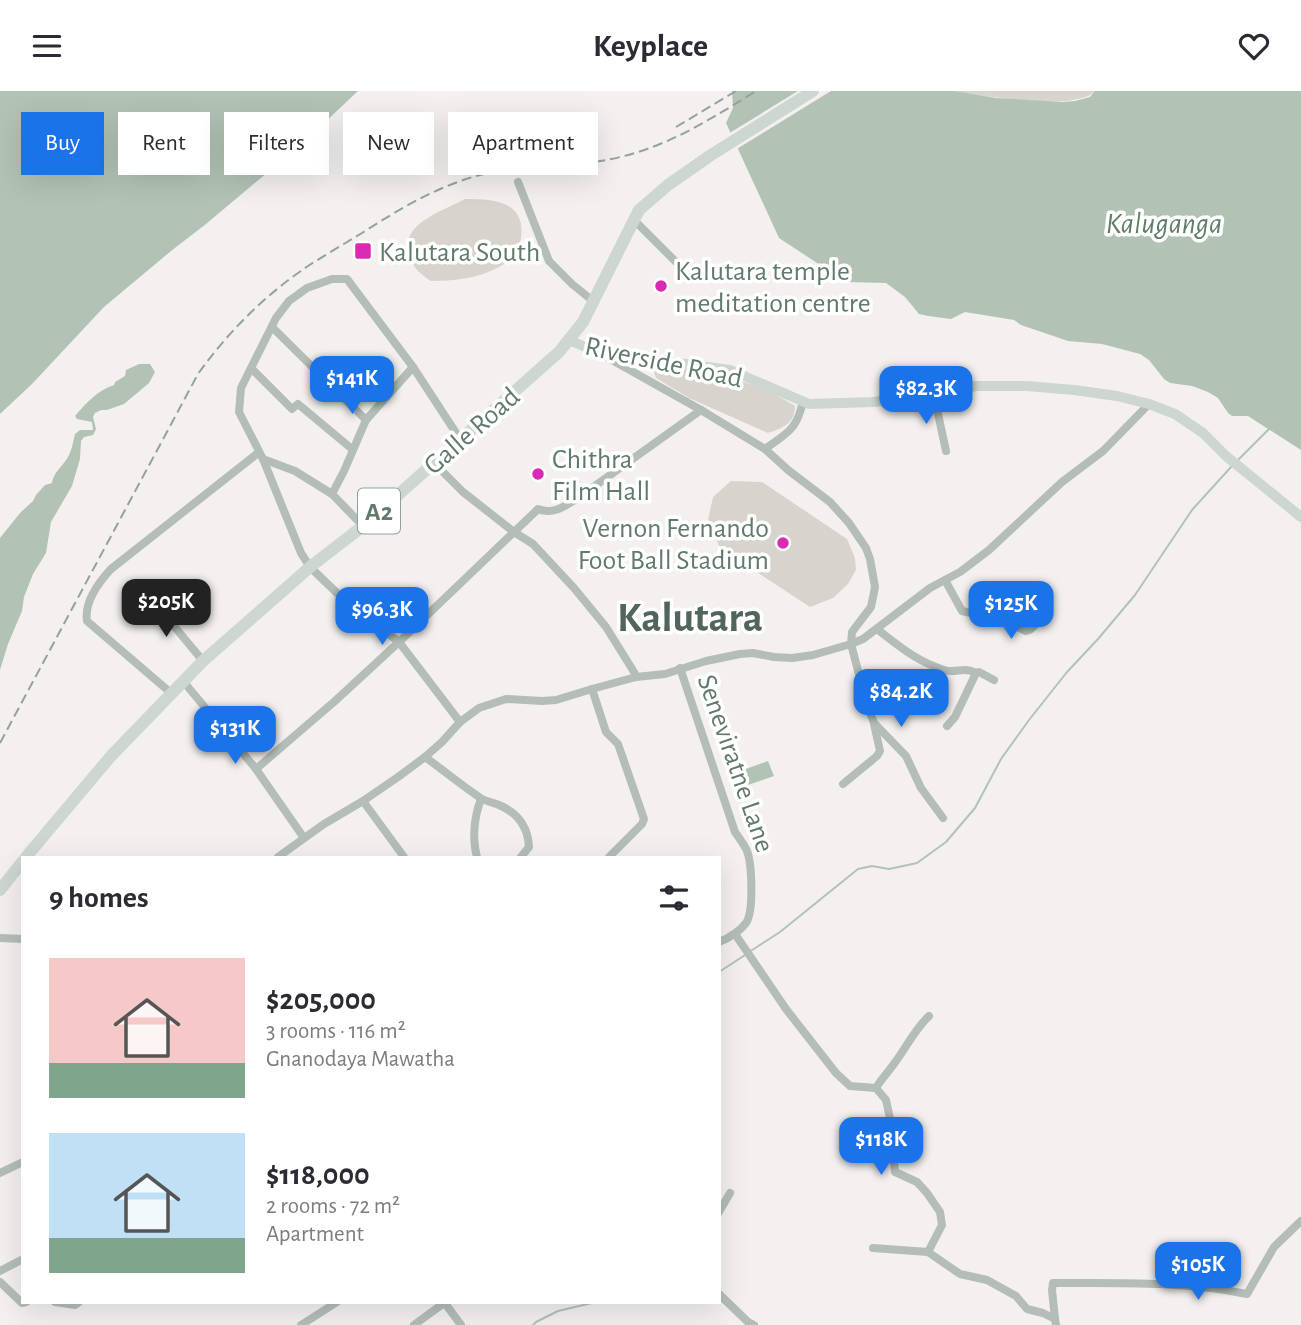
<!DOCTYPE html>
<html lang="en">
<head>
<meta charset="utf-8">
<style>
	:root { --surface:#fff; --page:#f7f7f7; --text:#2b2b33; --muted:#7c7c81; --accent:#1a73e8 }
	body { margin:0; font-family:"Alegreya Sans",sans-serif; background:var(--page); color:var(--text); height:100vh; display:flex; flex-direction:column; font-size:26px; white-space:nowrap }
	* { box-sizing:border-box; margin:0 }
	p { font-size:23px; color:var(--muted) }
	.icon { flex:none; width:38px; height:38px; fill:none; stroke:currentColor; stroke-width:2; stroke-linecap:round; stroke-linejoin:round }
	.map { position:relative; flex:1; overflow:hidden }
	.details { position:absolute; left:21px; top:765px; width:700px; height:448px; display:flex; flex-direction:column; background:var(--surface); border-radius:0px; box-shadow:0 7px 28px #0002 }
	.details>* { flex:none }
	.banner { position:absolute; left:21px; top:21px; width:700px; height:63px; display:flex; gap:14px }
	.price { position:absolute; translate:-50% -60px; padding:0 16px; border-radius:14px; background:var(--accent); color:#fff; font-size:23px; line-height:46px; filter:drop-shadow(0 2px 4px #0008) }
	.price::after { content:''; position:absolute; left:50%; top:42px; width:21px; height:16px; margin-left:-10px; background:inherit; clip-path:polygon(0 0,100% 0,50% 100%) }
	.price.selected { background:#222; color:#fff }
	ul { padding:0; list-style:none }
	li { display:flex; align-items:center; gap:21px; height:175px; padding:0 28px }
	li span { display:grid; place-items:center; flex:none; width:196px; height:140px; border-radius:0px; color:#555 }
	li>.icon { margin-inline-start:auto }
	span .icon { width:84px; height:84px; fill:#fffc; stroke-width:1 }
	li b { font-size:30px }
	h2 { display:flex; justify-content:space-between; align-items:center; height:84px; padding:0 28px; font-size:30px }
	.pill { padding:0 24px; border-radius:0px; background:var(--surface); box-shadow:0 7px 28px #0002; font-size:24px; line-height:63px }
	.pill.selected { background:var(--accent); color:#fff }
	header { display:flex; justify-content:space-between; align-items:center; height:91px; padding:0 28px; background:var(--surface); font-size:32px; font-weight:600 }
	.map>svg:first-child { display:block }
	.green { fill:#d7d3cd }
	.water { fill:#b2c3b6 }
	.pier { fill:#f4f0f0 }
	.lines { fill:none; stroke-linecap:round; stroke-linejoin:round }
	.stream { stroke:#b2c3b6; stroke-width:2 }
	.minor { stroke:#b4bdb7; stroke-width:8 }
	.major { stroke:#cdd6d0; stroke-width:10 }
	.highway { stroke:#cdd6d0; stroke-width:12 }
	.rail { stroke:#95a29a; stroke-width:2; stroke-dasharray:10 5; stroke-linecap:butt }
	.poi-dot { fill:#d92bb2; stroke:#fff; stroke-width:2.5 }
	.labels { text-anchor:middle; stroke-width:7; stroke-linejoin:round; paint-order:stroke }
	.shield { fill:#fff; stroke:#90a297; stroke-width:2 }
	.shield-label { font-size:26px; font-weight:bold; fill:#617a6b }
	.poi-label { font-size:28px; fill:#617a6b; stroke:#fff; text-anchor:start }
	.street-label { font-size:28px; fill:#617a6b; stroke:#fff }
	.water-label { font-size:30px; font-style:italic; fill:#607d67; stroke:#fff }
	.town-label { font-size:42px; font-weight:bold; fill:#52655a; stroke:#fff }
</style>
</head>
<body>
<header><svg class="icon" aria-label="menu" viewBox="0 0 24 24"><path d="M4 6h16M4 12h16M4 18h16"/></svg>Keyplace<svg class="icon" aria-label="heart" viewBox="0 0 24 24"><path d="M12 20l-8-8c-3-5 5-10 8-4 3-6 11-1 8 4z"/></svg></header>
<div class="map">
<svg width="1301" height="1234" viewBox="0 0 1301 1234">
	<rect width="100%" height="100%" fill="#f4f0f0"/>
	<g class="green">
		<path d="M 955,0 L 1095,0 C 1076,21 983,5 955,0 Z"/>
		<path d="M 465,108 C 494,108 526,110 521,147 C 519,160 515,165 504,173 C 482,187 456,190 431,190 C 416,179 414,179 409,160 C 400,133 447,118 465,108 Z"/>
		<path d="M 662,272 C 678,277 694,279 711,282 C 740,288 770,299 795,315 C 795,333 782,337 768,342 L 689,307 L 656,287 L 652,275 Z"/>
		<polygon points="731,390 762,391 847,448 855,467 856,479 848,493 833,507 810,516 720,457 708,429 713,406"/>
	</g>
	<g class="water">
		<polygon points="0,0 358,0 305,50 206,133 171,160 104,216 32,293 0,323"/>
		<polygon points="732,0 955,0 996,7 1062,11 1075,10 1090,6 1095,0 1301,0 1301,359 1248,325 1232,325 1228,322 1218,307 1208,301 1192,295 1170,292 1164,288 1149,269 1140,263 1102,253 1068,250 1021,234 1014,229 965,221 951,228 928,225 919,223 905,206 886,192 846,191 779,147 726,32 733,17"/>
		<path d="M 139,273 L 150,273 L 155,281 L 149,292 L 124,313 L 107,319 L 101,319 L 95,322 L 93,326 L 96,338 L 93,344 L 84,346 L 81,350 L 80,368 L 72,395 L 51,431 L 46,462 L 33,483 L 24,506 L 22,520 L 8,553 L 0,579 L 0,447 L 20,422 L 33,410 L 36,404 L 45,394 L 52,392 C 53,382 62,376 68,366 C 72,359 73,351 75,343 L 80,339 L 93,339 L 92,331 L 77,328 L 75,325 C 85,313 98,299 114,294 L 115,291 L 125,285 L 126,279 Z"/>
		<polygon points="768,670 774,685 745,695 740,680"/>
	</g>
	<polygon class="pier" points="798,0 831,0 735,59 728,43"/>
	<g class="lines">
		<g class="stream">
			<polyline points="1237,370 1269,338"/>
			<polyline points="749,861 780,841 858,778 872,775 889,778 917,772 946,751 975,717 1001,668 1029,629 1067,581 1098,548 1135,504 1192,419 1231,376"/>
			<polyline points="719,881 745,864"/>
			<polyline points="533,1234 536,1231 558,1220 596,1211"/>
		</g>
		<g class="minor">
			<polyline points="518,91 549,170 572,193 593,210"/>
			<polyline points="634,129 676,171"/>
			<polyline points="272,236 366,329"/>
			<path d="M 603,264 L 701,319 L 765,358 C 787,342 797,339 803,310"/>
			<polyline points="251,277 292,318 298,313 352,358"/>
			<polyline points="934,304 946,360"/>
			<polyline points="460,348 413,276 347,188 332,188 307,197 289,210 276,227 241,297 239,321 263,368 301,462 310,476 338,503 399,551 460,631"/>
			<polyline points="765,358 788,379 830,411 849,432 866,457 870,468 875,496 871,516 852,541 851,553 867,614 874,632 906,665 921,697 943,727"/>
			<polyline points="263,368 295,380 332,403 363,435"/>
			<polyline points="434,372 463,401 514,441 533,453 574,497 606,536 634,581 636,586"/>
			<polyline points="332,403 344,380 366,329 413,276"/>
			<polyline points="945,489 962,520 1002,529 1026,540 1031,538 1049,520 1048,514 1038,503"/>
			<polyline points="154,506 174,535 203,570"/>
			<path d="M 877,538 C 899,555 916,570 944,579 C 957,583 962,575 976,582"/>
			<path d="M 680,577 L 735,741 C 739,747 744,753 747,760 C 752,773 754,821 746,832 C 739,841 729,847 719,851"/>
			<polyline points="183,590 256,678 304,747"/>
			<polyline points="592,598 606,641 618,653 644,728 642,733 609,766"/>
			<path d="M 171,602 L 87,530 C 84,511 99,491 111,478 L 258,362"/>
			<polyline points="947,635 955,626 976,582 979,581 994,589"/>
			<path d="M 425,666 C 443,679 460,693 479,706 C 484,710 492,711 499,714 C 518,722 528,736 529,756 L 521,766"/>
			<path d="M 256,678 L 335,610 L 399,551 L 538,418 C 554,424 565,415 578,407 L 701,319"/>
			<polyline points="843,693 877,665 880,660 874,633"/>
			<polyline points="363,710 404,766"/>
			<polyline points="278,766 324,733 363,710 398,686 425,666 442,651 460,631 479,617 506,608 542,610 556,609 592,598 636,586 665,583 706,570 740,563 753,562 774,566 792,567 813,564 851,553 863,548 930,497 960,481 989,459 1062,391 1103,360 1149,313"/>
			<path d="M 477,766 C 472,748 474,726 481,708"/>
			<polyline points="735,843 786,918 836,982 850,995 876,997 886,1009 891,1032 895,1081 917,1091 927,1102 940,1121 942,1134 928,1161 960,1183 987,1189 1016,1205 1027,1218 1043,1222 1055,1228 1056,1234"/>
			<polyline points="0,847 23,848"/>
			<path d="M 876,997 C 882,987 890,979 896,970 C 907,955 915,938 929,925"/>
			<polyline points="0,1082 23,1071"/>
			<polyline points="719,1121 730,1102"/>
			<polyline points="873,1157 928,1161"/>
			<polyline points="0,1180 23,1168"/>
			<polyline points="0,1191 22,1212 26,1211"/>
			<polyline points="719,1203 748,1231 754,1234"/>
			<polyline points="55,1211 75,1214 79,1211"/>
			<polyline points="444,1211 461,1234"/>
			<path d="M 1055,1228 L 1052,1199 L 1053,1192 C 1117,1192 1183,1190 1247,1203 L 1274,1156 L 1301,1130"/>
			<polyline points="301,1234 337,1211"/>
			<polyline points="414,1234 444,1212"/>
		</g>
		<polyline class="major" points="569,249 597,261 730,279 809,313 873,311 934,304 976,295 1027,295 1074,299 1117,305 1149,313 1175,323 1203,342 1226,365 1301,426"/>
		<g class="highway">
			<polyline points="26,766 111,665 203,570 310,476 363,435 559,261 583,231 639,119 668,94 711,64 813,0"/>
			<polyline points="0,799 23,770"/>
		</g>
		<g class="rail">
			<polyline points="676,36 736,0"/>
			<path d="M 0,652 L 198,283 C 228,241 265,204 308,175 C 325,164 344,153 362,142 C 398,119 434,97 476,85 C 512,75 550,76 587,72 C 654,64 700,35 756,0"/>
		</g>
	</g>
	<g class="poi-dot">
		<rect x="354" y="151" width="18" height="18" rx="3.5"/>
		<circle cx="661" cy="195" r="7"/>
		<circle cx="538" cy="383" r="7"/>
		<circle cx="783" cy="452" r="7"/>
	</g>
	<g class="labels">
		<rect class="shield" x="358" y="397.5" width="42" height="45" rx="5"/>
		<g class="shield-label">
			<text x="379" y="429">A2</text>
		</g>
		<g class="poi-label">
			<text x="379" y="170">Kalutara South</text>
			<text x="675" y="189">Kalutara temple<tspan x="675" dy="32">meditation centre</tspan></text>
			<text x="552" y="377">Chithra<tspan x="552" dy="32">Film Hall</tspan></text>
			<text x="769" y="446" text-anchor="end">Vernon Fernando<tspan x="769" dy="32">Foot Ball Stadium</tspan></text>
		</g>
		<g class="street-label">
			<text transform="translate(664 270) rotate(12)" y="10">Riverside Road</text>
			<text transform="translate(471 339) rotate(-41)" y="10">Galle Road</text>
			<text transform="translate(737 672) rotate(71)" y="10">Seneviratne Lane</text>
		</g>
		<g class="water-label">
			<text x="1164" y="142">Kaluganga</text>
		</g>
		<g class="town-label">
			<text x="690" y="540">Kalutara</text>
		</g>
	</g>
</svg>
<b class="price" style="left:352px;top:325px">$141K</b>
<b class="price" style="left:926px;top:335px">$82.3K</b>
<b class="price selected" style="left:166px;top:548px">$205K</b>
<b class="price" style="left:1011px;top:550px">$125K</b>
<b class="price" style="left:382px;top:556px">$96.3K</b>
<b class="price" style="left:901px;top:638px">$84.2K</b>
<b class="price" style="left:235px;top:675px">$131K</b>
<b class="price" style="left:881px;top:1086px">$118K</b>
<b class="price" style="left:1198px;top:1211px">$105K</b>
<div class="banner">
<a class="pill selected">Buy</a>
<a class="pill">Rent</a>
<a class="pill">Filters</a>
<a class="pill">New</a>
<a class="pill">Apartment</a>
</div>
<section class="details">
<h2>9 homes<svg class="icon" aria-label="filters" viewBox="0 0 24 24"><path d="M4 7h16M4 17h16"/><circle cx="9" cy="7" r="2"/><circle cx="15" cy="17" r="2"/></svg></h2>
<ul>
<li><span style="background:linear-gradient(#f6c9c9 75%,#7fa58c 0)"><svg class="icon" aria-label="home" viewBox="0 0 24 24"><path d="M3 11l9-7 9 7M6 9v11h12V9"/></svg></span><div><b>$205,000</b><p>3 rooms · 116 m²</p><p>Gnanodaya Mawatha</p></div></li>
<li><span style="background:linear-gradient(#bfe0f5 75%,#7fa58c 0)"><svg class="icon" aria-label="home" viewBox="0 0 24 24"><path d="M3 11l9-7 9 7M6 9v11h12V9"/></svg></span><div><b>$118,000</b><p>2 rooms · 72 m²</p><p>Apartment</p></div></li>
</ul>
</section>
</div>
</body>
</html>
